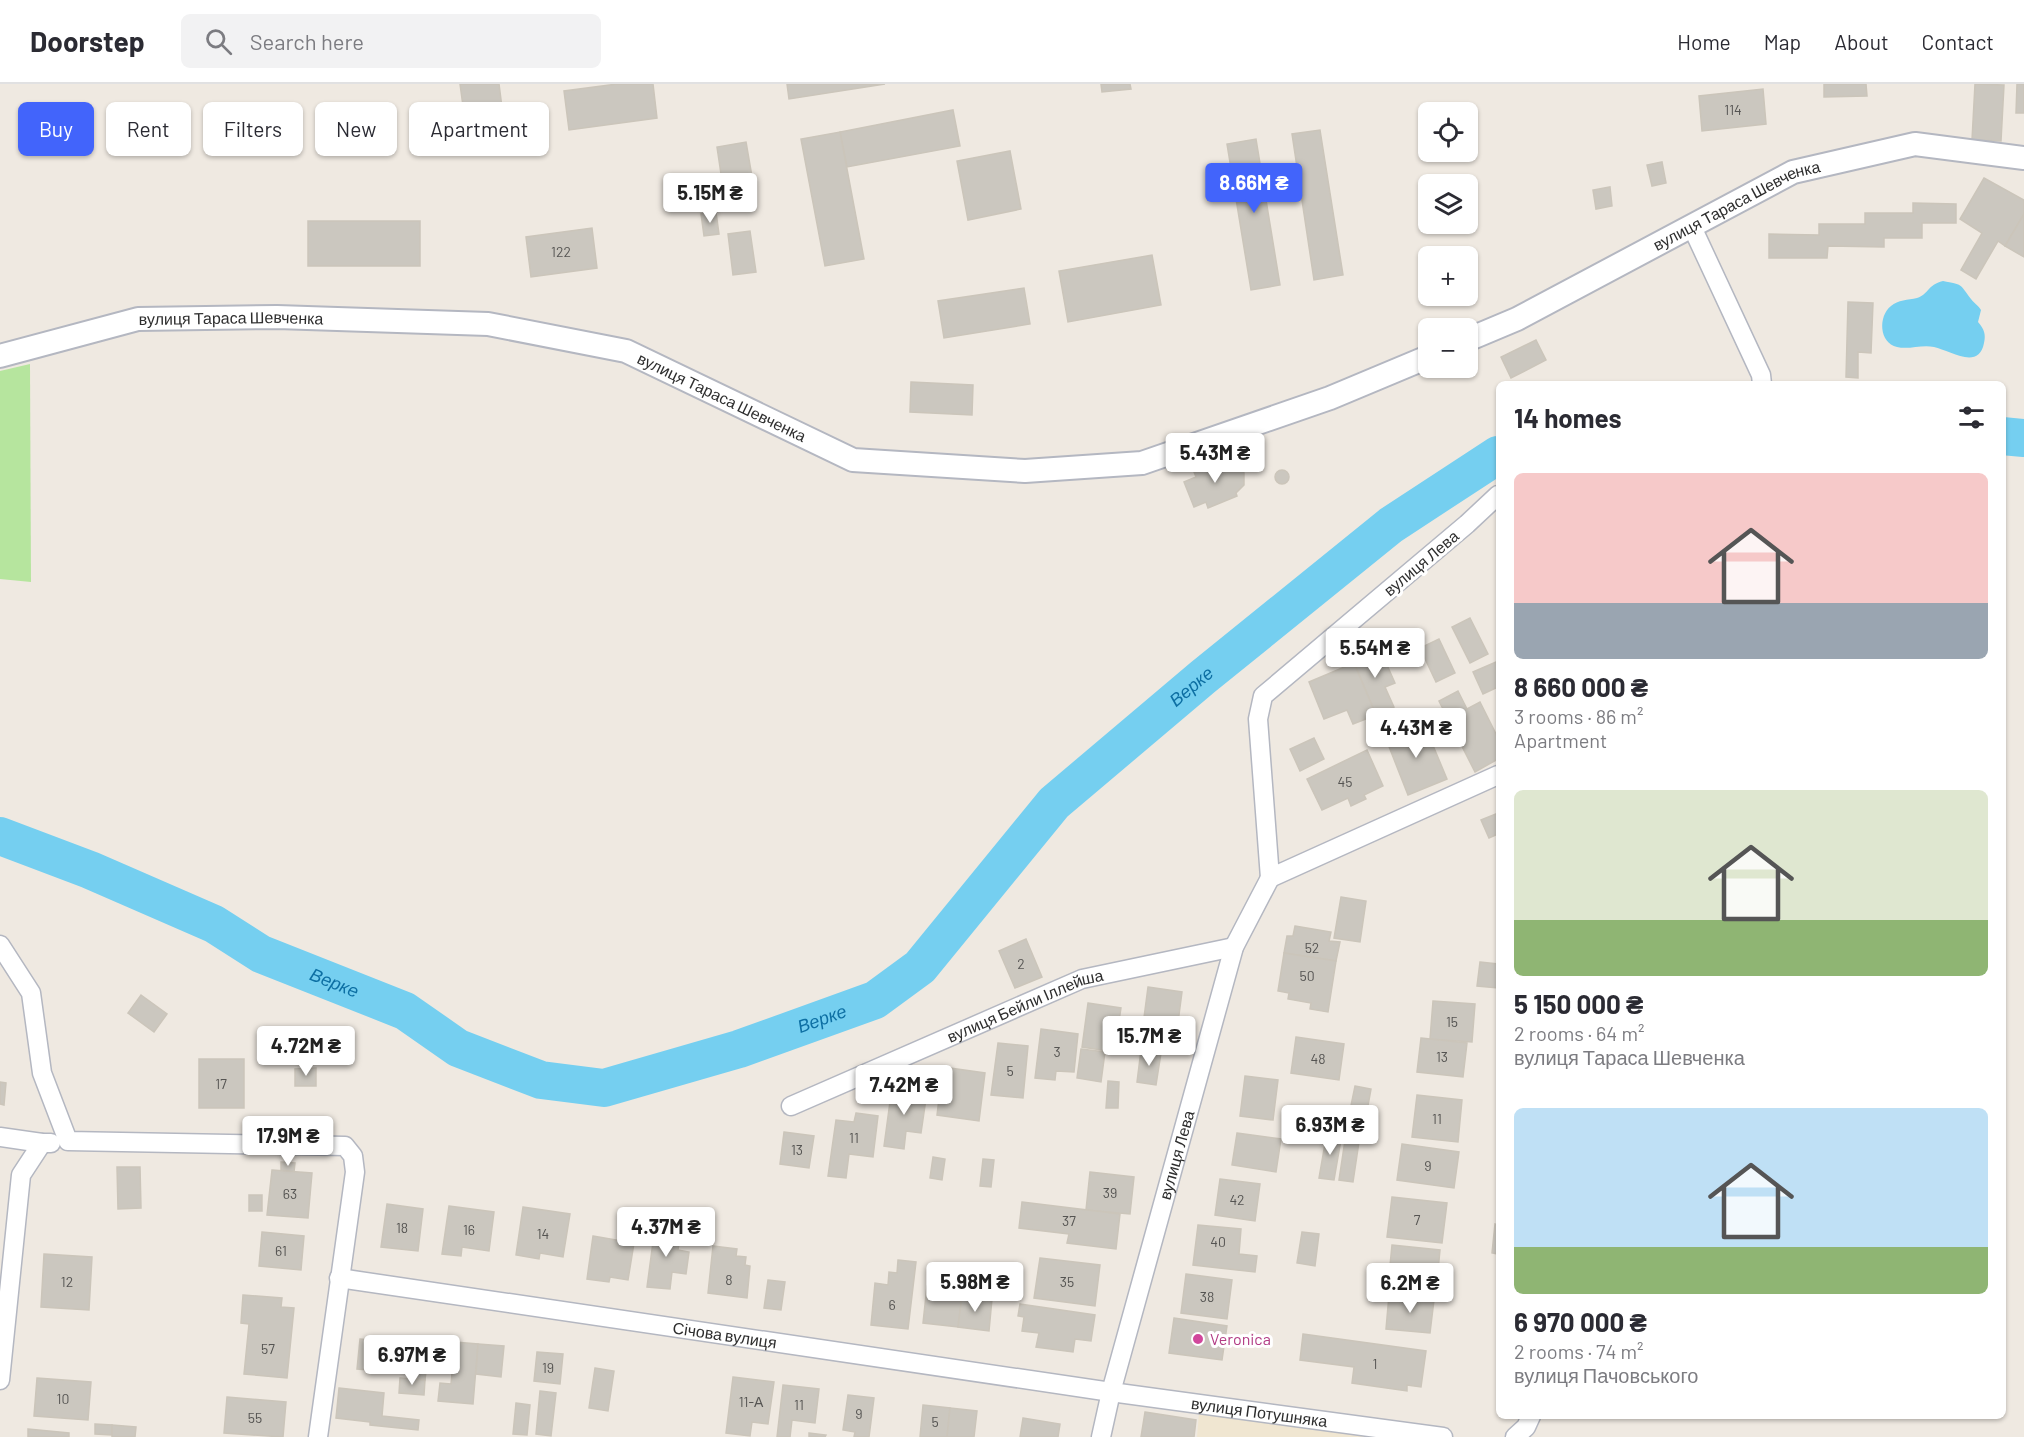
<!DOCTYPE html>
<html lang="en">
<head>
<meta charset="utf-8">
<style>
	:root { --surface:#fff; --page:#f2f2f3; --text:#2b2b33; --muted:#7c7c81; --line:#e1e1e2; --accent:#4264fb }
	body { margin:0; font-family:Barlow,sans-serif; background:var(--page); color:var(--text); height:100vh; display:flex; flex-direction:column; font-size:22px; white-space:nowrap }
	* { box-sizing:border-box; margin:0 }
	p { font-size:20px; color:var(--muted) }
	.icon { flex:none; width:33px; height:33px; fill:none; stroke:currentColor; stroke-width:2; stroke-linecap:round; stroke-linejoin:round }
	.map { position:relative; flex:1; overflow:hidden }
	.panel { position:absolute; left:1496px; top:297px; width:510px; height:1038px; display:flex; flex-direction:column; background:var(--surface); border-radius:9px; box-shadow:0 2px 4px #0004 }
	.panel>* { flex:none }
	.guide { position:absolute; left:18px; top:18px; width:570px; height:54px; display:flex; gap:12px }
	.buttons { position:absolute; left:1418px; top:18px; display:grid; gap:12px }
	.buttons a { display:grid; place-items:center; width:60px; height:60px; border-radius:9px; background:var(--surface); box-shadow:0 2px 4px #0004; font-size:30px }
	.price { position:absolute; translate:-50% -51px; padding:0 14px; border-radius:6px; background:#fff; color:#222; font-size:20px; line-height:39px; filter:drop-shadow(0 2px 3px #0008) }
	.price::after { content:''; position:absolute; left:50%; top:36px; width:18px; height:14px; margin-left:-9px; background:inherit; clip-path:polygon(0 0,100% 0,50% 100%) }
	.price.current { background:var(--accent); color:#fff }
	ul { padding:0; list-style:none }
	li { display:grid; align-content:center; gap:12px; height:318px; padding:0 18px }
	li span { display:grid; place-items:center; height:186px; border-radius:9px; color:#555 }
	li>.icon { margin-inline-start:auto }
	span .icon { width:108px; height:108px; fill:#fffc; stroke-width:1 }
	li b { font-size:26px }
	h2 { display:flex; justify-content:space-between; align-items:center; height:72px; padding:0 18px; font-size:26px }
	.pill { padding:0 21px; border-radius:9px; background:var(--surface); box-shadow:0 2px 4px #0004; font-size:21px; line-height:54px }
	.pill.current { background:var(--accent); color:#fff }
	header { display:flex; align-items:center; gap:36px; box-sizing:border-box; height:84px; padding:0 30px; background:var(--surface); border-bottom:2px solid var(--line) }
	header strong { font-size:28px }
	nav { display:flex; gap:33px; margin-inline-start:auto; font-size:21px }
	.search { width:420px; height:54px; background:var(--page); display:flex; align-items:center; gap:15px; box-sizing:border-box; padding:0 21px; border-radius:9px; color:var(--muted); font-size:22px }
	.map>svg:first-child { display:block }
	.education { fill:#f0e6d1 }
	.green { fill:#b6e59e }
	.water { fill:#75cff0 }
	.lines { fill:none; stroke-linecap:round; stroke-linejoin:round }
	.river { stroke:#75cff0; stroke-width:38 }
	.building { fill:#cbc7bf; stroke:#cbc5ba; stroke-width:1.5 }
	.minor-casing { stroke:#b4b7c1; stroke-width:21 }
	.tertiary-casing { stroke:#b4b7c1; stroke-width:26 }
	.minor { stroke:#fff; stroke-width:18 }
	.tertiary { stroke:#fff; stroke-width:22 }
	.hotel-dot { fill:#d1479c; stroke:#fff; stroke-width:2 }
	.labels { text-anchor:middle; stroke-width:6; stroke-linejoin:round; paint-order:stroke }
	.number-label { font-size:14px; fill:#555452 }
	.street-label { font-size:16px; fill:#2e2e2e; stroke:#fff }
	.hotel-label { font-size:16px; fill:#b23c85; stroke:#fff; text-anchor:start }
	.water-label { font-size:18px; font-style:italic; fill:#0d6fa3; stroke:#fff }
</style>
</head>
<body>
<header>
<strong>Doorstep</strong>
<div class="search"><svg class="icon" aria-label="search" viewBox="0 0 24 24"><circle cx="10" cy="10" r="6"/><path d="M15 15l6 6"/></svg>Search here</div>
<nav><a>Home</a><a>Map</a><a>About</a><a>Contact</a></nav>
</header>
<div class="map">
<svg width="2024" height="1353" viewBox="0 0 2024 1353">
	<rect width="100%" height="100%" fill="#efe9e1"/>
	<polygon class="education" points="1199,1329 1390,1353 1197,1353"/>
	<polygon class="green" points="30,280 31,498 0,495 0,287"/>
	<path class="water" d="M 1943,197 C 1963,201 1959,199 1971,215 C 1974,219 1978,221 1981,226 L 1978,238 C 1984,245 1986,250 1984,259 C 1979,287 1949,266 1934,263 C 1922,260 1909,266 1897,263 C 1879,259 1878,232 1891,222 C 1898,216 1908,216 1917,214 C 1929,210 1927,201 1943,197 Z"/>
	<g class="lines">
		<g class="river">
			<polyline points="2002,352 2024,354"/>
			<path id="s1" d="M 0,752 L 90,786 L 214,840 L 261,870 L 405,927 L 458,964 L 541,996 L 604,1004 L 739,965 L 875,916 L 920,883 L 1054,719 L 1203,593 L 1391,441 L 1498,371"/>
		</g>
	</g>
	<g class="building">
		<polygon points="460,0 499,0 504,39 466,44"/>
		<polygon points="617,0 653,0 657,34 569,46 564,7"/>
		<polygon points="787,0 885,0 789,15"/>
		<polygon points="1101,0 1130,0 1131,5 1102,8"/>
		<polygon points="1824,0 1866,0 1867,12 1824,13"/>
		<polygon points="1975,0 2004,1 2001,57 1972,56"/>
		<polygon points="2017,0 2024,0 2024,29 2016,29"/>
		<polygon points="1763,5 1766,40 1702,47 1699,12"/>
		<polygon points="953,26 960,62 847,83 840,48"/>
		<polygon points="1320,46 1343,191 1314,196 1292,50"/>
		<polygon points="840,48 864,175 825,182 801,55"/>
		<polygon points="1256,55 1280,201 1251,206 1227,60"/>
		<polygon points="746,58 755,110 708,118 703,93 721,90 717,63"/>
		<polygon points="1010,67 1021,125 968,136 957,77"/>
		<polygon points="1662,78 1666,99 1652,102 1647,81"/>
		<polygon points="1984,94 2024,116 2024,130 2005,162 1998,157 1976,195 1961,186 1982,149 1960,135"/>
		<polygon points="1610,103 1612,122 1596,125 1593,106"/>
		<polygon points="1913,119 1956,120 1956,139 1922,139 1922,154 1884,154 1884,163 1828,162 1827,174 1769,174 1769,150 1819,151 1819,140 1865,140 1865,129 1913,129"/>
		<polygon points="716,128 719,150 704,152 701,130"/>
		<polygon points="2024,130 2024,173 2005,162"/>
		<rect x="308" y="137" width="112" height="45"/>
		<polygon points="592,144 597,184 531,193 526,153"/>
		<polygon points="750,147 756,188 733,191 728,150"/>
		<polygon points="1152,171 1161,221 1068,238 1059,187"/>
		<polygon points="1024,204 1030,240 944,254 938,217"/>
		<polygon points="1848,218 1873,219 1871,269 1858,268 1858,294 1846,293"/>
		<polygon points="1536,256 1546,276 1511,294 1501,273"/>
		<polygon points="911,298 973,301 972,331 910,328"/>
		<polygon points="1223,376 1224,380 1236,380 1241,384 1244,389 1244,401 1236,409 1237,412 1208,424 1206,418 1194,423 1184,398 1196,393 1194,388"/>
		<circle cx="1282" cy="393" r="7"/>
		<polygon points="1470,534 1488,570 1470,579 1452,543"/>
		<polygon points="1439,555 1455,589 1436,598 1420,564"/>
		<polygon points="1379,563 1395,599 1385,603 1394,623 1376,631 1352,574"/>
		<polygon points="1496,578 1498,583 1498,603 1483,610 1473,588"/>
		<polygon points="1354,579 1376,631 1353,640 1347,626 1324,635 1309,598"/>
		<polygon points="1458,607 1467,625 1480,618 1498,654 1498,675 1475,688 1439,617"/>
		<polygon points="1424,640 1447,695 1408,711 1386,655"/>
		<polygon points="1314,654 1324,675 1300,687 1290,665"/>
		<polygon points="1367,666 1383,702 1364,711 1366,715 1351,722 1348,714 1322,726 1307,695"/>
		<polygon points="1498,729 1498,750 1489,754 1481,736"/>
		<polygon points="1341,813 1366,817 1360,858 1334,854"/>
		<polygon points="1295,842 1331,848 1329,857 1340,858 1336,877 1284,869 1287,852 1293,852"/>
		<polygon points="1026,855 1042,893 1015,904 999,867"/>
		<polygon points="1284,869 1336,877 1328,928 1310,925 1311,919 1288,915 1289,909 1278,907"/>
		<polygon points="1480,878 1498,880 1498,904 1477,902"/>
		<polygon points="1148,903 1182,908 1174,969 1140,964"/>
		<polygon points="141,911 167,930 154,948 128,929"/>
		<polygon points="1433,917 1475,920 1472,958 1430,955"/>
		<polygon points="1088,919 1121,924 1114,968 1082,963"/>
		<polygon points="1041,945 1078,950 1074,988 1056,987 1055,996 1035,994"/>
		<polygon points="1296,953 1344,960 1339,996 1291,989"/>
		<polygon points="1421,954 1467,959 1463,993 1417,988"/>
		<polygon points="998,959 1028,962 1023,1014 991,1011"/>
		<polygon points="1081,965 1105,968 1101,998 1077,994"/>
		<polygon points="1141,966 1161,969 1156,1001 1137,998"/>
		<rect x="199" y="975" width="45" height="49"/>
		<polygon points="943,983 985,989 979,1037 937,1031"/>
		<polygon points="316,984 316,1002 295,1002 295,985"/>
		<polygon points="1245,992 1278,996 1273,1036 1240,1032"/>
		<polygon points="1108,997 1119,998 1118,1024 1106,1024"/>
		<polygon points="0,998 6,999 4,1021 0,1020"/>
		<polygon points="1355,1002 1371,1005 1363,1049 1346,1046"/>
		<polygon points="892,1003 927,1008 921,1049 906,1047 904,1065 884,1062"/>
		<polygon points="1417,1011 1462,1016 1458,1058 1412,1053"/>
		<polygon points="856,1029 878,1032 873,1073 849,1070 846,1094 828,1092 836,1036 854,1038"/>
		<polygon points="784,1048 814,1052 809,1084 780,1080"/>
		<polygon points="1327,1048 1342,1050 1334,1096 1319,1094"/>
		<polygon points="1237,1049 1281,1055 1276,1088 1232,1081"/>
		<polygon points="1345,1056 1359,1058 1353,1098 1339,1096"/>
		<polygon points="1402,1060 1459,1068 1454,1104 1397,1096"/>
		<polygon points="933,1073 945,1075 942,1096 930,1094"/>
		<polygon points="983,1075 994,1076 991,1103 980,1102"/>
		<polygon points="281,1078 295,1079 294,1088 281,1086"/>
		<polygon points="117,1083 140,1083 141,1124 118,1125"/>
		<polygon points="272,1086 312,1089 308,1134 267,1131"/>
		<polygon points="1090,1088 1134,1093 1130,1130 1086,1126"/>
		<polygon points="1220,1095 1260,1100 1255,1137 1215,1131"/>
		<rect x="249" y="1111" width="13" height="16"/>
		<polygon points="1392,1113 1447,1119 1442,1159 1387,1153"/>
		<polygon points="1022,1118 1120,1130 1116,1165 1067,1159 1069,1150 1019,1144"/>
		<polygon points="387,1120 423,1125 418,1167 381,1163"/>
		<polygon points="449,1122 494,1128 489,1167 462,1163 461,1172 442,1170"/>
		<polygon points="523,1123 570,1130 563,1173 540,1169 539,1175 516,1171"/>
		<polygon points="640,1124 657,1127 654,1152 636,1149"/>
		<polygon points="1495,1140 1498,1141 1498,1170 1492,1169"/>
		<polygon points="1198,1141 1241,1145 1239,1170 1257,1172 1255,1188 1193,1181"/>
		<polygon points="655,1143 681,1147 678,1166 689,1168 686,1190 672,1188 670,1205 647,1203"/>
		<polygon points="262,1148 304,1152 301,1186 259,1182"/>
		<polygon points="1302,1148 1319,1150 1315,1182 1297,1179"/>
		<polygon points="593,1152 634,1159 628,1196 610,1193 609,1198 587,1195"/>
		<polygon points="1392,1161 1440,1166 1436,1207 1388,1202"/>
		<polygon points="713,1162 737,1165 736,1172 746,1173 745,1181 750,1182 747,1214 708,1209"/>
		<polygon points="44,1170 92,1173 89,1226 41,1223"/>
		<polygon points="1040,1174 1100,1181 1095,1222 1034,1214"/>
		<polygon points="898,1176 916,1178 908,1245 871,1241 875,1199 888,1201 889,1188 897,1189"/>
		<polygon points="1186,1190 1232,1196 1227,1235 1181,1229"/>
		<polygon points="768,1196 785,1198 781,1226 764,1224"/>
		<polygon points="927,1202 963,1206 958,1243 923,1239"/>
		<polygon points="243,1211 282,1214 281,1223 294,1224 287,1294 244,1290 249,1240 241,1239"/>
		<polygon points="1389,1211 1434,1216 1430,1249 1386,1245"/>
		<polygon points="962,1212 992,1215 989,1247 958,1243"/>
		<polygon points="1020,1220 1095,1231 1091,1257 1075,1255 1073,1268 1036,1263 1039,1249 1022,1247 1024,1233 1018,1232"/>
		<polygon points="1174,1234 1227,1242 1222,1276 1169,1269"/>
		<polygon points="1303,1250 1426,1267 1421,1303 1407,1301 1407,1307 1352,1299 1354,1283 1300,1276"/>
		<polygon points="360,1255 396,1258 393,1288 357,1285"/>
		<polygon points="455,1258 478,1260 473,1320 438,1317 440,1299 451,1300"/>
		<polygon points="416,1260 429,1262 425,1296 412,1294"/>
		<polygon points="478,1260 504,1262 501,1293 476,1290"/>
		<polygon points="537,1268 563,1270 560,1300 534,1297"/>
		<polygon points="595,1284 614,1287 608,1327 589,1324"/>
		<polygon points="733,1293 774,1298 768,1340 752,1338 750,1352 726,1349"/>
		<polygon points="37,1294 91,1298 88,1336 34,1332"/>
		<polygon points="400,1294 425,1296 424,1311 399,1309"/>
		<polygon points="783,1301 819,1305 815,1339 792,1336 790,1353 777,1353"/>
		<polygon points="339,1304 384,1309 382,1332 419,1336 418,1346 370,1341 370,1338 336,1334"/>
		<polygon points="540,1307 556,1309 551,1352 536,1350"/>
		<polygon points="848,1311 874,1314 869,1353 854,1353 855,1348 843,1346"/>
		<polygon points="227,1313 286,1318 283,1353 224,1349"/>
		<polygon points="516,1319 530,1321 527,1351 513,1350"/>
		<polygon points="923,1321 950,1324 947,1353 920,1353"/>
		<polygon points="950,1324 977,1327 974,1353 947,1353"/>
		<polygon points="1145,1328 1196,1336 1194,1353 1141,1353"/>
		<polygon points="1023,1334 1060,1340 1058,1353 1020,1353"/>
		<polygon points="95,1340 112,1341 112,1351 95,1350"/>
		<polygon points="112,1341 136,1343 135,1353 112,1353"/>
		<polygon points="28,1345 69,1349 69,1353 28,1353"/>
		<polygon points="809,1349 826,1351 825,1353 809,1353"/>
	</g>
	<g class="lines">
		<g class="minor-casing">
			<g id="minor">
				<polyline points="1692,143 1761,291 1762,300"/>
				<polyline points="1498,411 1467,440 1263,612 1258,635 1270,794 1498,691"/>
				<polyline points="0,861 31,909 42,989 68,1057 345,1062 353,1072 355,1088 318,1353"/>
				<path id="s2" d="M 791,1022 L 1082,895 L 1234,863"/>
				<polyline points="0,1053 42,1059 51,1059"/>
				<path id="s3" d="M 339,1194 L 1111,1308 L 1443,1353"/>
				<polyline points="0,1296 21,1091 42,1059"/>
				<path id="s4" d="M 1101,1353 L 1111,1308 L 1234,863 L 1270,794"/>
				<polyline points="1515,1353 1526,1343 1531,1332"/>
			</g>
		</g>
		<g class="tertiary-casing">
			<g id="tertiary">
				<path id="s5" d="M 1467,256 L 1517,235 L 1793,88 L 1915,60 L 2024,74"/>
				<path id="s6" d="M 0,272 L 138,235 L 277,233 L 488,240 L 626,267 L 853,376 L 1025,387 L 1142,379 L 1330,314 L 1428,273"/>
			</g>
		</g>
		<use href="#minor" class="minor"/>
		<use href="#tertiary" class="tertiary"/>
	</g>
	<circle class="hotel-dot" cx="1198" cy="1255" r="6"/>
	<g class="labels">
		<g class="number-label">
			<text x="1733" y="31">114</text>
			<text x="561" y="173">122</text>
			<text x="1345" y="703">45</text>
			<text x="1312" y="869">52</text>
			<text x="1021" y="885">2</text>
			<text x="1307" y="897">50</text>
			<text x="1452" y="943">15</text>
			<text x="1057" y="973">3</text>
			<text x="1442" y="978">13</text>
			<text x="1318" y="980">48</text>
			<text x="1010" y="992">5</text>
			<text x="221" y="1005">17</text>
			<text x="1437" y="1040">11</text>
			<text x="854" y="1059">11</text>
			<text x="797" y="1071">13</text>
			<text x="1428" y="1087">9</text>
			<text x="1110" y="1114">39</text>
			<text x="290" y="1115">63</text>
			<text x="1237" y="1121">42</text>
			<text x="1417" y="1141">7</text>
			<text x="1069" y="1142">37</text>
			<text x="402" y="1149">18</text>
			<text x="469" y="1151">16</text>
			<text x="543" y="1155">14</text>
			<text x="1218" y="1163">40</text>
			<text x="281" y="1172">61</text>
			<text x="729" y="1201">8</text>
			<text x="67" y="1203">12</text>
			<text x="1067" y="1203">35</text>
			<text x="1207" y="1218">38</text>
			<text x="892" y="1226">6</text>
			<text x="268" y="1270">57</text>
			<text x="1375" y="1285">1</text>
			<text x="548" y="1289">19</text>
			<text x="63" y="1320">10</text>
			<text x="751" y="1323">11-А</text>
			<text x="799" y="1326">11</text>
			<text x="859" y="1335">9</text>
			<text x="255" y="1339">55</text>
			<text x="935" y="1343">5</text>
		</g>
		<g class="street-label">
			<text dy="6" stroke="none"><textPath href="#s5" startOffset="302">вулиця Тараса Шевченка</textPath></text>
			<text dy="6" stroke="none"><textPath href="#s6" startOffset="236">вулиця Тараса Шевченка</textPath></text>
			<text dy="6" stroke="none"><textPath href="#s6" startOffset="740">вулиця Тараса Шевченка</textPath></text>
			<text transform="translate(1421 479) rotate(-40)" y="6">вулиця Лева</text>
			<text dy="6" stroke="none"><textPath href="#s2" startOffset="255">вулиця Бейли Іллейша</textPath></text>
			<text dy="6" stroke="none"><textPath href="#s4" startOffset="292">вулиця Лева</textPath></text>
			<text dy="6" stroke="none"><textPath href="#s3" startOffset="390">Січова вулиця</textPath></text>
			<text dy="6" stroke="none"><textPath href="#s3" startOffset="930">вулиця Потушняка</textPath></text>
		</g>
		<g class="hotel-label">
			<text x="1210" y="1261">Veronica</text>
		</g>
		<g class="water-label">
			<text dy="6" stroke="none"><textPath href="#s1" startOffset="1392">Верке</textPath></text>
			<text dy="6" stroke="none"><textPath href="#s1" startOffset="366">Верке</textPath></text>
			<text dy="6" stroke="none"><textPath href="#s1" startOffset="888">Верке</textPath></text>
		</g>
	</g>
</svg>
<div class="buttons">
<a><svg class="icon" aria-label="locate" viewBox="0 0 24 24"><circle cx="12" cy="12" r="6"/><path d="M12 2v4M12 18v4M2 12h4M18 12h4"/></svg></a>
<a><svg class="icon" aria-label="layers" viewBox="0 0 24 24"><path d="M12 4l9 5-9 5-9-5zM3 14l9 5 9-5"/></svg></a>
<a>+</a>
<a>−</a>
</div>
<b class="price current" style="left:1254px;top:130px">8.66M ₴</b>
<b class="price" style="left:710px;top:140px">5.15M ₴</b>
<b class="price" style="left:1215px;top:400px">5.43M ₴</b>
<b class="price" style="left:1375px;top:595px">5.54M ₴</b>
<b class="price" style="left:1416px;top:675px">4.43M ₴</b>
<b class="price" style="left:1149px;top:983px">15.7M ₴</b>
<b class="price" style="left:306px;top:993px">4.72M ₴</b>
<b class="price" style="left:904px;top:1032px">7.42M ₴</b>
<b class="price" style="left:1330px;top:1072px">6.93M ₴</b>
<b class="price" style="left:288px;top:1083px">17.9M ₴</b>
<b class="price" style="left:666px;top:1174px">4.37M ₴</b>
<b class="price" style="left:975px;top:1229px">5.98M ₴</b>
<b class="price" style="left:1410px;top:1230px">6.2M ₴</b>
<b class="price" style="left:412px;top:1302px">6.97M ₴</b>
<div class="guide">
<a class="pill current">Buy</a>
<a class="pill">Rent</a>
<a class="pill">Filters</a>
<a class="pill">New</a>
<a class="pill">Apartment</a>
</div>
<section class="panel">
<h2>14 homes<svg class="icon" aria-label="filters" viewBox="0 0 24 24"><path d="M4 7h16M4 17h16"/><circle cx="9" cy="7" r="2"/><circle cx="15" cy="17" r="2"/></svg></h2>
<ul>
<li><span style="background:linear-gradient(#f6c9c9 70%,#9aa5b1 0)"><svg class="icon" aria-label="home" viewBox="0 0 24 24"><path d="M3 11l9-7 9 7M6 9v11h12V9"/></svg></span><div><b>8 660 000 ₴</b><p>3 rooms · 86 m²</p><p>Apartment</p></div></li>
<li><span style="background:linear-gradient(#dfe7d0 70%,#8fb573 0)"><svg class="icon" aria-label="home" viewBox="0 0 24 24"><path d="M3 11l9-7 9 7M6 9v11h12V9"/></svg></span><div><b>5 150 000 ₴</b><p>2 rooms · 64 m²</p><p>вулиця Тараса Шевченка</p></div></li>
<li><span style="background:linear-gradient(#bfe0f5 75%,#8fb573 0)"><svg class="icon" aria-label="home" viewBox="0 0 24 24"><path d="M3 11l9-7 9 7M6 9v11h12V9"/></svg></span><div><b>6 970 000 ₴</b><p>2 rooms · 74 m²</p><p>вулиця Пачовського</p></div></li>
</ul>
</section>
</div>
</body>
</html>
